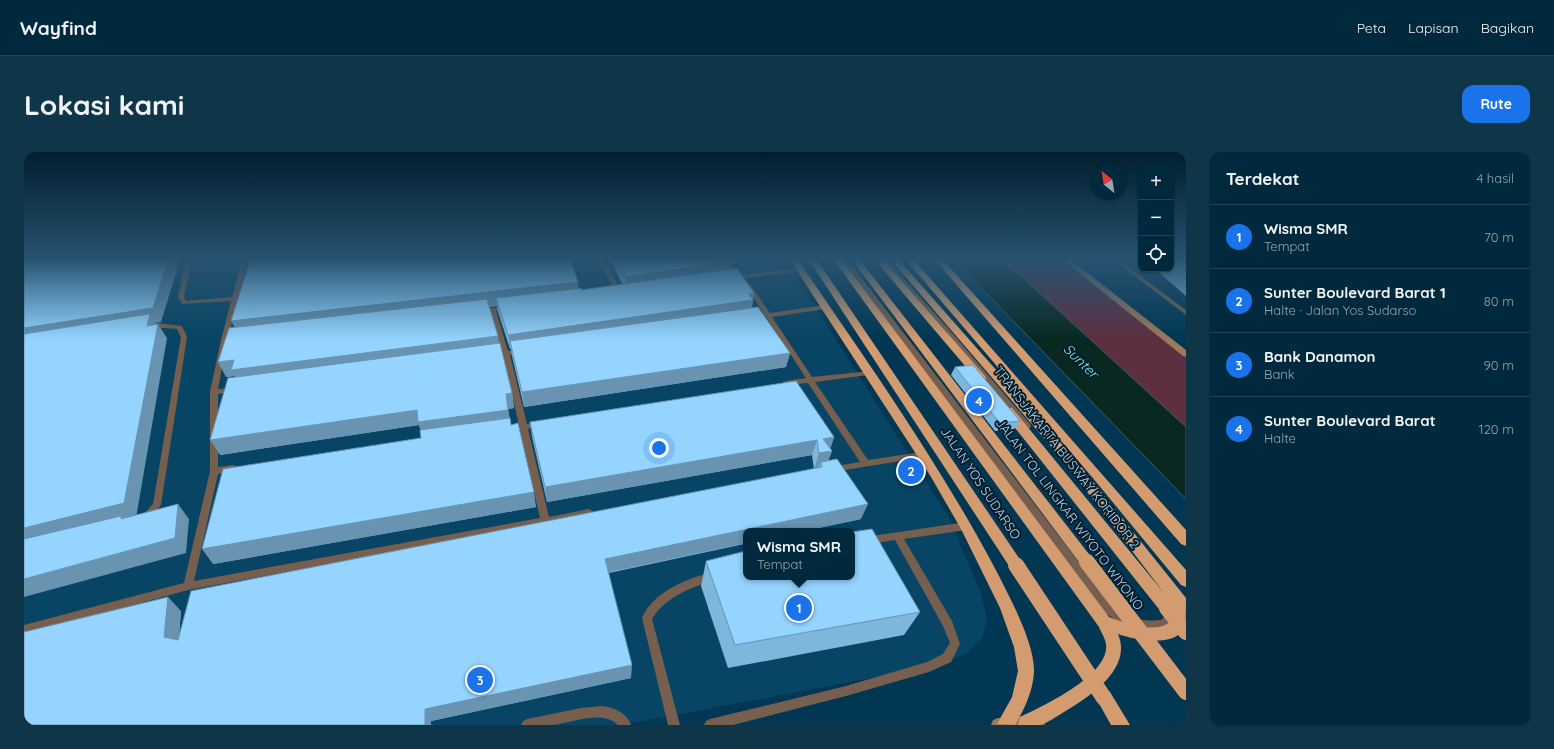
<!DOCTYPE html>
<html lang="id">
<head>
<meta charset="utf-8">
<style>
  :root { --surface:#01293e; --page:#0f3549; --text:#f1f3f6; --muted:#96a6b0; --line:#234558; --accent:#1a73e8 }
  body { margin:0; font-family:Quicksand,sans-serif; background:var(--page); color:var(--text) }
  .controls { position:absolute; right:12px; top:12px; display:grid; overflow:hidden; border-radius:8px; box-shadow:0 1px 3px #0004 }
  .controls button { width:36px; height:36px; display:grid; place-items:center; padding:0; border:0; border-bottom:1px solid var(--line); background:var(--surface); color:var(--text); font:20px sans-serif }
  .compass { position:absolute; left:1066px; top:12px; width:36px; height:36px; border-radius:50%; background:var(--surface); box-shadow:0 1px 3px #0004; rotate:330deg }
  .you { position:absolute; left:635px; top:296px; width:14px; height:14px; margin:-10px; border:3px solid #fff; border-radius:50%; background:#1a73e8; box-shadow:0 0 0 6px #1a73e833 }
  .badge { display:grid; place-items:center; width:26px; height:26px; border-radius:50%; background:var(--accent); color:#fff; font-size:13px; font-weight:700 }
  .pin { position:absolute; translate:-50% -50%; border:2px solid #fff; box-shadow:0 1px 4px #0006 }
  .popup { position:absolute; left:719px; top:376px; width:112px; height:52px; box-sizing:border-box; display:grid; place-content:center; border-radius:8px; background:var(--surface); filter:drop-shadow(0 1px 3px #0005); font-size:13px; white-space:nowrap; color:var(--muted) }
  .popup b { font-size:15px; color:var(--text) }
  .popup::after { content:''; position:absolute; left:50%; top:100%; margin-left:-8px; border:8px solid transparent; border-top-color:var(--surface) }
  .list { margin:0; padding:0; list-style:none }
  h2 { display:flex; justify-content:space-between; align-items:center; height:52px; margin:0; padding:0 16px; font-size:17px }
  h2 small { font-size:13px; font-weight:400; color:var(--muted) }
  .list li { display:grid; grid-template-columns:26px 1fr auto; gap:12px; align-items:center; box-sizing:border-box; height:64px; padding:0 16px; border-top:1px solid var(--line) }
  .list b { display:block; font-size:15px; white-space:nowrap }
  .list p { margin:0; font-size:13px; white-space:nowrap; color:var(--muted) }
  .list em { font-size:13px; font-style:normal; color:var(--muted) }
  .icon { flex:none; width:22px; height:22px; fill:none; stroke:currentColor; stroke-width:2; stroke-linecap:round; stroke-linejoin:round }
  .map { position:relative; flex:none; width:1162px; height:573px; overflow:hidden; border-radius:12px }
  header { display:flex; align-items:center; gap:24px; box-sizing:border-box; height:56px; padding:0 20px; background:var(--surface); border-bottom:1px solid var(--line) }
  header strong { font-size:19px }
  nav { display:flex; gap:22px; margin-inline-start:auto; font-size:14px }
  .intro { display:flex; align-items:center; justify-content:space-between; box-sizing:border-box; height:96px; padding:0 24px }
  h1 { margin:0; font-size:28px }
  .button { padding:10px 18px; border-radius:12px; background:var(--accent); color:#fff; font-size:14px; font-weight:700 }
  main { display:flex; gap:24px; padding:0 24px }
  aside { flex:1; background:var(--surface); border-radius:12px; box-shadow:0 1px 3px #0004 }
  .map>svg:first-child { display:block }
</style>
</head>
<body>
<header>
<strong>Wayfind</strong>
<nav><a>Peta</a><a>Lapisan</a><a>Bagikan</a></nav>
</header>
<div class="intro"><h1>Lokasi kami</h1><a class="button">Rute</a></div>
<main>
<div class="map">
<svg width="1162" height="573" viewBox="0 0 1162 573">
  <rect width="100%" height="100%" fill="#013752"/>
  <!-- built -->
  <path fill="#084463" fill-rule="evenodd" d="M 0,108 L 759,108 L 771,123 L 925,366 L 957,442 L 963,467 L 958,487 L 943,501 L 917,513 L 598,573 L 0,573 ZM 722,379 L 828,379 L 828,425 L 722,425 Z"/>
  <!-- green -->
  <path fill="#5d2f3f" d="M 976,108 L 1042,108 L 1162,203 L 1162,275 L 998,125 Z"/>
  <!-- water -->
  <path fill="#092822" stroke="#3f5e60" d="M 930,108 L 976,108 L 998,125 L 1162,275 L 1162,347 Z"/>
  <g fill="none" stroke-linecap="round" stroke-linejoin="round">
    <!-- lane -->
    <g fill="#765f4e" fill-rule="evenodd">
      <path d="M 162,108 L 168,108 L 160,145 L 162,149 L 208,145 L 218,108 L 224,108 L 204,186 L 211,185 L 214,187 L 211,189 L 203,190 L 194,237 L 211,236 L 215,238 L 211,240 L 194,242 L 194,315 L 209,313 L 212,314 L 213,316 L 212,318 L 194,322 L 170,429 L 516,366 L 496,278 L 486,280 L 482,277 L 483,275 L 495,273 L 481,212 L 479,204 L 468,205 L 465,203 L 466,201 L 478,200 L 466,160 L 453,160 L 452,159 L 455,157 L 485,155 L 485,157 L 472,159 L 484,199 L 498,197 L 501,199 L 498,201 L 486,203 L 503,272 L 516,269 L 520,272 L 519,274 L 504,277 L 525,365 L 565,357 L 568,359 L 569,361 L 568,363 L 164,438 L 0,483 L 0,473 L 160,431 L 186,319 L 186,240 L 197,188 L 207,149 L 158,152 L 154,145 Z"/>
      <path d="M 574,108 L 580,108 L 599,142 L 598,143 L 594,143 L 593,142 Z"/>
      <path d="M 818,108 L 824,108 L 1089,455 C 1106,466 1117,470 1137,468 L 1142,463 L 1141,461 L 1142,458 L 1146,456 L 1150,458 L 1153,464 L 1144,476 C 1122,484 1099,473 1081,461 Z"/>
      <path d="M 857,108 L 863,108 L 924,176 L 1006,272 L 1007,274 L 1006,276 L 1000,276 L 920,178 Z"/>
      <path d="M 1089,108 L 1095,108 L 1162,158 L 1162,163 Z"/>
      <path d="M 777,116 L 780,118 L 779,119 L 709,128 L 706,126 L 709,124 Z"/>
      <path d="M 724,131 L 726,132 L 746,161 L 801,153 L 804,155 L 801,157 L 748,165 L 788,225 L 847,219 L 848,221 L 844,223 L 791,230 L 844,308 L 898,300 L 901,301 L 902,303 L 901,305 L 809,320 L 806,319 L 805,317 L 806,315 L 836,310 L 784,231 L 762,233 L 758,231 L 762,229 L 782,226 L 742,165 L 731,167 L 728,165 L 729,164 L 740,162 L 721,133 Z"/>
      <path d="M 133,171 L 158,174 L 163,185 L 137,353 L 123,369 L 120,370 L 117,369 L 116,366 L 129,352 L 157,185 L 153,177 C 147,176 125,176 122,174 L 123,173 Z"/>
      <path d="M 942,370 L 945,371 L 947,374 L 945,377 L 942,378 L 880,387 L 928,469 L 936,492 L 927,510 L 905,520 L 822,544 L 709,573 L 680,573 L 682,569 L 686,567 L 822,534 L 903,510 L 919,502 L 926,491 L 919,474 L 871,388 L 828,395 L 828,387 Z"/>
      <path d="M 689,420 L 692,421 L 694,424 L 692,427 C 668,436 643,443 628,467 L 656,573 L 644,573 L 618,466 C 630,439 662,427 689,420 Z"/>
      <path d="M 578,554 C 591,556 602,560 607,573 L 594,573 C 579,557 548,571 528,573 C 518,573 507,573 497,573 L 499,569 L 503,567 L 557,556 Z"/>
    </g>
    <!-- secondary -->
    <g fill="#9c785c" fill-rule="evenodd">
      <path d="M 1039,108 L 1047,108 L 1162,198 L 1162,205 L 1159,204 Z"/>
      <path d="M 1002,564 L 1019,568 L 1021,573 L 967,573 L 969,568 L 974,566 Z"/>
    </g>
    <!-- highway -->
    <g fill="#d29b70" fill-rule="evenodd">
      <path d="M 766,108 L 774,108 C 844,211 917,313 975,424 C 987,448 1011,492 1010,520 C 1009,539 1001,556 991,573 L 973,572 L 988,545 L 994,519 L 990,495 L 976,456 L 937,377 L 907,325 Z"/>
      <path d="M 785,108 L 793,108 L 997,409 L 999,413 L 997,417 L 992,419 L 987,417 Z"/>
      <path d="M 810,108 L 818,108 L 1085,465 C 1101,471 1125,480 1141,473 C 1148,470 1150,464 1153,459 L 1149,453 L 1151,456 L 1148,461 L 1143,463 L 1138,461 L 980,262 L 978,259 L 980,256 L 988,256 L 1140,441 L 1042,312 L 867,108 L 875,108 L 1050,306 L 1162,446 C 1162,455 1162,467 1161,475 C 1152,496 1111,488 1094,482 C 1109,517 1065,545 1040,560 C 1033,564 1024,571 1016,573 C 1009,573 1001,573 994,573 L 996,565 C 1019,554 1086,523 1082,492 C 1081,486 1077,480 1075,475 Z"/>
      <path d="M 828,108 L 836,108 L 1068,406 L 1070,410 L 1068,414 L 1063,416 L 1058,414 Z"/>
      <path d="M 851,108 L 859,108 L 961,224 L 962,226 L 961,228 L 953,228 Z"/>
      <path d="M 882,108 L 890,108 L 1162,418 L 1162,435 L 1157,433 L 1068,325 Z"/>
      <path d="M 911,108 L 919,108 L 1162,378 L 1162,394 L 1157,392 Z"/>
      <path d="M 1080,538 L 1086,540 L 1106,573 L 1087,573 L 1072,546 L 1074,540 Z"/>
    </g>
    <!-- highway-bridge -->
    <g stroke="#d29b70" stroke-width="16">
      <path d="M 1063,410 L 1162,540"/>
      <path d="M 992,413 L 1080,546"/>
      <path d="M 1143,456 L 1162,480"/>
    </g>
  </g>
  <!-- wall -->
  <g fill="#7fb6db">
    <path d="M 587,108 L 711,108 L 710,111 L 707,112 L 706,117 L 730,141 L 728,155 L 766,201 L 762,215 L 500,255 L 488,204 L 487,197 L 486,197 L 474,160 L 473,154 L 465,155 L 488,241 L 490,256 L 484,257 L 487,273 L 512,355 L 189,412 L 397,286 L 397,278 L 395,273 L 196,303 L 211,225 L 210,224 L 202,225 L 205,176 L 555,137 L 557,138 L 598,132 Z"/>
    <path d="M 1147,108 L 1162,108 L 1162,144 L 1131,117 L 1147,117 Z"/>
    <path d="M 931,215 L 996,269 L 990,277 L 971,279 L 927,223 Z"/>
    <path d="M 506,270 L 810,285 L 806,297 L 808,299 L 804,309 L 837,367 L 585,421 L 607,526 L 407,569 L 407,573 L 0,573 L 157,459 L 155,484 L 790,317 L 788,303 L 523,350 L 508,285 Z"/>
    <path d="M 682,409 L 896,460 L 880,483 L 704,516 L 677,434 Z"/>
  </g>
  <!-- shaded-wall -->
  <g fill="#6894b2">
    <path d="M 144,108 L 156,108 L 137,170 L 131,171 L 134,175 L 134,172 L 143,186 L 112,366 L 0,394 L 0,176 Z"/>
    <path d="M 699,108 L 711,108 L 710,111 L 707,112 L 705,124 L 602,139 L 602,125 Z"/>
    <path d="M 554,130 L 555,145 L 472,146 L 473,154 L 215,183 L 207,169 Z"/>
    <path d="M 730,141 L 727,162 L 486,189 L 487,197 L 486,197 L 484,183 Z"/>
    <path d="M 474,184 L 476,199 L 215,233 L 210,224 L 202,225 L 194,210 L 210,208 Z"/>
    <path d="M 766,201 L 762,215 L 500,255 L 498,240 Z"/>
    <path d="M 488,241 L 490,256 L 484,257 L 482,242 Z"/>
    <path d="M 393,258 L 484,258 L 487,273 L 399,285 L 395,273 L 196,303 L 186,288 Z"/>
    <path d="M 810,285 L 805,300 L 808,299 L 802,314 L 797,310 L 795,316 L 790,317 L 799,287 Z"/>
    <path d="M 793,288 L 788,303 L 523,350 L 521,335 Z"/>
    <path d="M 510,340 L 512,355 L 189,412 L 178,397 Z"/>
    <path d="M 154,352 L 165,367 L 162,401 L 0,445 L 0,427 Z"/>
    <path d="M 844,352 L 837,367 L 780,379 L 722,379 L 722,391 L 581,421 L 581,407 Z"/>
    <path d="M 144,445 L 157,459 L 154,499 L 140,485 Z"/>
    <path d="M 608,513 L 607,526 L 407,569 L 407,573 L 401,573 L 401,557 Z"/>
  </g>
  <!-- building -->
  <g fill="#94d4ff" stroke="#6894b2">
    <path d="M 0,108 L 144,108 L 129,156 L 0,176 Z"/>
    <path d="M 226,108 L 546,108 L 554,130 L 207,169 Z"/>
    <path d="M 594,108 L 706,108 L 708,109 L 602,125 Z"/>
    <path d="M 713,116 L 730,141 L 725,142 L 729,148 L 484,183 L 472,146 L 557,136 L 557,138 Z"/>
    <path d="M 463,147 L 474,184 L 207,218 L 210,208 L 194,210 L 205,176 Z"/>
    <path d="M 734,155 L 766,201 L 498,240 L 486,189 Z"/>
    <path d="M 124,162 L 126,162 L 123,174 L 134,172 L 100,351 L 0,376 L 0,182 Z"/>
    <path d="M 476,191 L 488,241 L 482,242 L 484,258 L 394,270 L 393,258 L 186,288 L 204,226 Z"/>
    <path d="M 949,213 L 996,269 L 976,271 L 931,215 Z"/>
    <path d="M 772,229 L 810,285 L 799,287 L 808,299 L 795,301 L 793,288 L 521,335 L 506,270 Z"/>
    <path d="M 486,266 L 487,273 L 494,271 L 510,340 L 178,397 L 199,317 L 397,286 L 396,278 Z"/>
    <path d="M 813,307 L 844,352 L 581,407 L 608,513 L 401,557 L 401,573 L 0,573 L 0,480 L 144,445 L 140,485 L 154,488 L 167,439 L 798,315 L 797,310 Z"/>
    <path d="M 154,352 L 151,386 L 0,427 L 0,387 L 97,364 L 97,367 Z"/>
    <path d="M 848,377 L 896,460 L 711,493 L 682,409 L 722,399 L 722,425 L 828,425 L 828,380 Z"/>
  </g>
  <!-- sky -->
  <linearGradient id="sky" x2="0" y2="1"><stop stop-color="#011e2d"/><stop offset="0.57" stop-color="#275371"/><stop offset="1" stop-color="#275371" stop-opacity="0"/></linearGradient>
  <rect width="1162" height="188" fill="url(#sky)"/>
  <g text-anchor="middle" stroke-width="4" stroke-linejoin="round" paint-order="stroke">
    <!-- street labels -->
    <g font-size="13" fill="#bcdbf1" stroke="#031d2c">
      <text transform="translate(1043 305) rotate(52)" y="5">TRANSJAKARTA BUSWAY KORIDOR 2</text>
      <text transform="translate(957 331) rotate(56)" y="5">JALAN YOS SUDARSO</text>
      <text transform="translate(1046 362) rotate(53)" y="5">JALAN TOL LINGKAR WIYOTO WIYONO</text>
    </g>
    <!-- water labels -->
    <g font-size="14" font-style="italic" fill="#6ff5db" stroke="#031d2c">
      <text transform="translate(1057 209) rotate(44)" y="5">Sunter</text>
    </g>
  </g>
</svg>
<div class="controls">
<button>+</button>
<button>−</button>
<button><svg class="icon" aria-label="locate" viewBox="0 0 24 24"><circle cx="12" cy="12" r="6"/><path d="M12 2v4M12 18v4M2 12h4M18 12h4"/></svg></button>
</div>
<svg class="compass" viewBox="-18 -18 36 36"><path d="M0-13l5 13h-10z" fill="#e53935"/><path d="M0 13l5-13h-10z" fill="#96a6b0"/></svg>
<div class="you"></div>
<div class="pin badge" style="left:775px;top:456px">1</div>
<div class="popup"><b>Wisma SMR</b>Tempat</div>
<div class="pin badge" style="left:887px;top:319px">2</div>
<div class="pin badge" style="left:456px;top:528px">3</div>
<div class="pin badge" style="left:955px;top:249px">4</div>
</div>
<aside>
<h2>Terdekat<small>4 hasil</small></h2>
<ul class="list">
<li><span class="badge">1</span><div><b>Wisma SMR</b><p>Tempat</p></div><em>70 m</em></li>
<li><span class="badge">2</span><div><b>Sunter Boulevard Barat 1</b><p>Halte · Jalan Yos Sudarso</p></div><em>80 m</em></li>
<li><span class="badge">3</span><div><b>Bank Danamon</b><p>Bank</p></div><em>90 m</em></li>
<li><span class="badge">4</span><div><b>Sunter Boulevard Barat</b><p>Halte</p></div><em>120 m</em></li>
</ul>
</aside>
</main>
</body>
</html>
